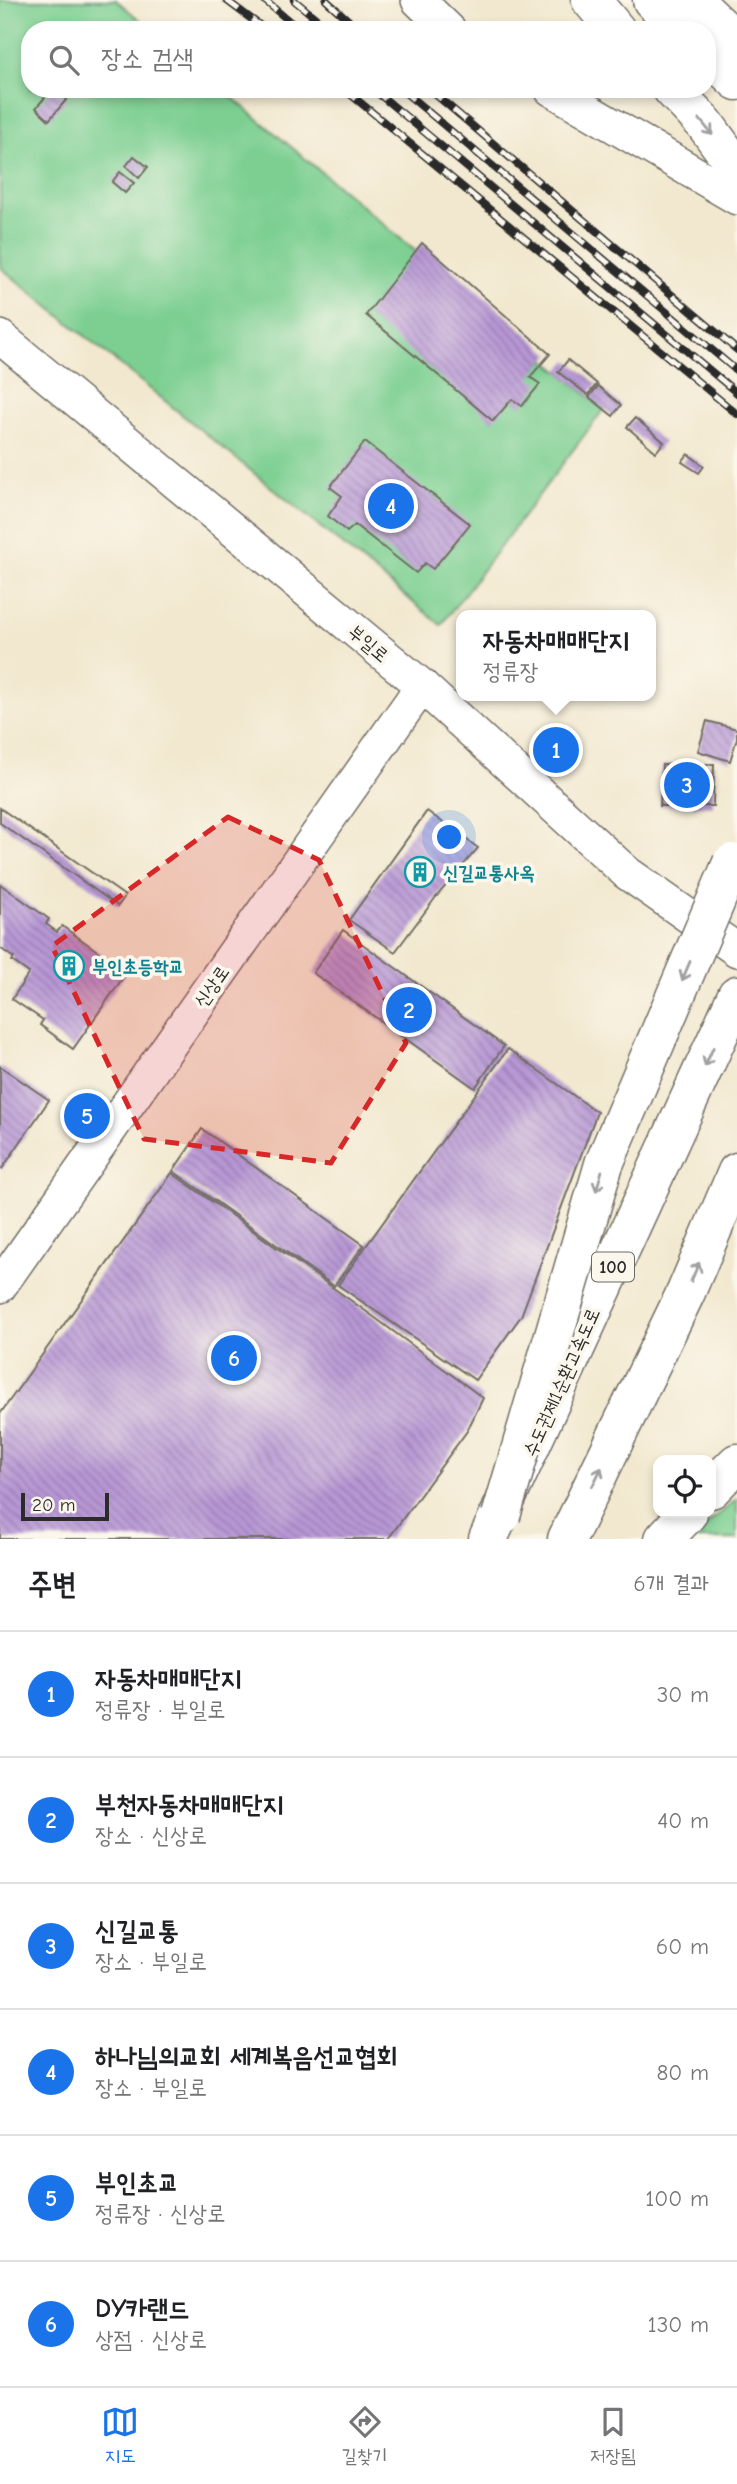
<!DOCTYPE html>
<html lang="ko">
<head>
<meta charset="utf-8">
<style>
  :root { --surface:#fff; --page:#f2f2f2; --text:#202124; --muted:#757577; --line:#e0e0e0; --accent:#1a73e8 }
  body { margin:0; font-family:"Comic Neue","Poor Story",sans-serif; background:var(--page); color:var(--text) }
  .controls { position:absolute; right:21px; bottom:21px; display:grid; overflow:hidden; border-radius:14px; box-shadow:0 4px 10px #0003 }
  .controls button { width:63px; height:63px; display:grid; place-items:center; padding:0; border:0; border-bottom:2px solid var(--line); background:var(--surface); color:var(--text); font:35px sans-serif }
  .scale { position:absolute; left:21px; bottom:18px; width:88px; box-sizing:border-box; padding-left:7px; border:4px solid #2b2b2b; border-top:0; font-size:19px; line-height:24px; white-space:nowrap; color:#2b2b2b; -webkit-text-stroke:5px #fbf7ec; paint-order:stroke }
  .you { position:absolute; left:450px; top:838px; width:24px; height:24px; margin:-18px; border:5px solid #fff; border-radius:50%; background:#1a73e8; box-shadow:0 0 0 10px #1a73e833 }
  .badge { display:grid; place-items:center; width:46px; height:46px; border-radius:50%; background:var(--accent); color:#fff; font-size:23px; font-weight:700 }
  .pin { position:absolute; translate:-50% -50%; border:4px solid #fff; box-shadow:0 2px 7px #0006 }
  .popup { position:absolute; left:456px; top:610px; width:200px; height:91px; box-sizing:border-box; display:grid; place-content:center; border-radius:14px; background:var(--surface); filter:drop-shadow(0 2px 5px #0005); font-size:23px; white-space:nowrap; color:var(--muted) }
  .popup b { font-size:26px; color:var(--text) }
  .popup::after { content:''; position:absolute; left:50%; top:100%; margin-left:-14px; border:14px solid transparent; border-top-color:var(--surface) }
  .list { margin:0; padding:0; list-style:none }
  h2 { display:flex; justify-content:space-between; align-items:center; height:91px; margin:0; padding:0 28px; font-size:30px }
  h2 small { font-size:23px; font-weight:400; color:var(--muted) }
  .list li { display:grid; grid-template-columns:46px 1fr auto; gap:21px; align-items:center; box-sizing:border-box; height:126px; padding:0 28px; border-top:2px solid var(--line) }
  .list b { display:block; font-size:26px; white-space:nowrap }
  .list p { margin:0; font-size:23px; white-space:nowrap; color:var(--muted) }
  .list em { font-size:23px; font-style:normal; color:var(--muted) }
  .icon { flex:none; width:38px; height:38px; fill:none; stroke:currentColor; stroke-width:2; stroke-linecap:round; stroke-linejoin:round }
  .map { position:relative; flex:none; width:737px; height:1539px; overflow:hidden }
  .search { position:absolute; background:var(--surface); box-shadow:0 4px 10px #0003; left:21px; right:21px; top:21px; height:77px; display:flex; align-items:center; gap:18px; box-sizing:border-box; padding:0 24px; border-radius:28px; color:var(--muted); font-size:26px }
  .sheet { height:847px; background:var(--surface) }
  nav { display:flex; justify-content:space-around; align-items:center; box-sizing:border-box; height:98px; border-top:2px solid var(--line); background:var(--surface); font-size:19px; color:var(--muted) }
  nav a { display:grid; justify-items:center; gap:4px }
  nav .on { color:var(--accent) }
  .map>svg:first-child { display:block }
</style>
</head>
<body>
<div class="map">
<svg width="737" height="1539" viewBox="0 0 737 1539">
  <defs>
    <pattern id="building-back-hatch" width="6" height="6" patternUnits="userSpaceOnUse" patternTransform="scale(1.75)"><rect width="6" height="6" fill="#b797d5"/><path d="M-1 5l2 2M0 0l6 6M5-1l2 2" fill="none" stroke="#957bad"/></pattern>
  </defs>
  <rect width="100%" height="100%" fill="#fbf7ec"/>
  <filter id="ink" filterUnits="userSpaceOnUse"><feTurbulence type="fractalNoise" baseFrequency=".0143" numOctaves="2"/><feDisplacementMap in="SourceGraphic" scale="14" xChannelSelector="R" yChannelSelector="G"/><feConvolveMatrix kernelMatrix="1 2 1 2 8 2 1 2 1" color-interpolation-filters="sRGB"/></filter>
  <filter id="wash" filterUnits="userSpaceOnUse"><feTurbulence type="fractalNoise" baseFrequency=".00686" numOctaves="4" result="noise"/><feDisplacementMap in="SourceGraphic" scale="28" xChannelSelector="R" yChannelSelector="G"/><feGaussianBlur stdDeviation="1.57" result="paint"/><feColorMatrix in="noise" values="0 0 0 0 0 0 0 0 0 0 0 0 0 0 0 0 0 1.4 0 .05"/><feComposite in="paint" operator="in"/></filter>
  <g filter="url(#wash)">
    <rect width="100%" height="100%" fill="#f2e8cf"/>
    <!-- green -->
    <g fill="#7bcf91" stroke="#537d5e" stroke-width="2">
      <path d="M 0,0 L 116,0 L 152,30 L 30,30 L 30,89 L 222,89 L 604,409 L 441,625 L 0,267 Z"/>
      <path d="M 737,1499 L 737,1539 L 695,1539 L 709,1523 Z"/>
    </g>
    <g id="blocks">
      <!-- building -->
      <g fill="url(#building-back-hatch)">
        <path d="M 52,89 L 55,89 L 67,99 L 49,120 L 36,108 Z"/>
        <path d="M 134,156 L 148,167 L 139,178 L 126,166 Z"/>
        <path d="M 120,172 L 134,183 L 125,193 L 112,182 Z"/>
        <path d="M 422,243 L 550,354 L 530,377 L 540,384 L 522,406 L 512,399 L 493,421 L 366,315 Z"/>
        <path d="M 568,360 L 597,384 L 588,395 L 558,372 Z"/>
        <path d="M 598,386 L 621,405 L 613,416 L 589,397 Z"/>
        <path d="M 635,418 L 664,442 L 656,452 L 627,427 Z"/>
        <path d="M 365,442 L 470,524 L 433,569 L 425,563 L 416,573 L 355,525 L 347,532 L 328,516 L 342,496 L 330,487 Z"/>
        <path d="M 688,454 L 704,466 L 699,473 L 682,462 Z"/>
        <path d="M 707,721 L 737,729 L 737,738 L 730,761 L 698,751 Z"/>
        <path d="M 714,764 L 713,806 L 660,806 L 662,765 Z"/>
        <path d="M 0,808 L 125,896 L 118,906 L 0,823 Z"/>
        <path d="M 427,811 L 478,848 L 436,897 L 395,952 L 349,920 Z"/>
        <path d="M 0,884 L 49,919 L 46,924 L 57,932 L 62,926 L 127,972 L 73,1049 L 40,1025 L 43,1020 L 12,999 L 29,973 L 12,961 L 14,958 L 0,948 Z"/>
        <path d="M 343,930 L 504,1046 L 475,1088 L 313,973 Z"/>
        <path d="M 508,1049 L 597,1112 L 521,1316 L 475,1380 L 338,1285 Z"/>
        <path d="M 0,1066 L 49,1100 L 2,1169 L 0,1168 Z"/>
        <path d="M 202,1129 L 364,1245 L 334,1286 L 173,1171 Z"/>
        <path d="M 172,1173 L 374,1317 L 483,1398 L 467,1431 L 388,1539 L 0,1539 L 0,1414 Z"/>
      </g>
    </g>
  </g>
  <g filter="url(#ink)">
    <use href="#blocks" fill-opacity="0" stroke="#716d64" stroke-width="2"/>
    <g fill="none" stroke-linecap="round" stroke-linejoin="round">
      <!-- minor casing -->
      <g stroke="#716d64" stroke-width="36">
        <g id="minor">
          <path d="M 418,0 L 449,30"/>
          <path d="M 551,89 L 737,198"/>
          <path d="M 0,337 L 422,686 L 627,873 L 737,950"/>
          <path d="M 0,1286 L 422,686"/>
        </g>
      </g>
      <!-- highway casing -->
      <g stroke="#716d64" stroke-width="41">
        <g id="highway">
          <path d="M 591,0 L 616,30"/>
          <path d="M 652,0 L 683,30"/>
          <path d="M 693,0 L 737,42"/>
          <path d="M 707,53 L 737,81"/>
          <path d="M 672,89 L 705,124 L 737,168"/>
          <path d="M 711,1489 L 737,1463"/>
          <path d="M 488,1539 L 737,995"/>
          <path d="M 567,1539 L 686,1292 L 737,1172"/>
          <path d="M 664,1539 L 688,1513"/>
        </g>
      </g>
      <!-- minor -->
      <use href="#minor" stroke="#fff" stroke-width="33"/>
      <!-- highway -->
      <use href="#highway" stroke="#fff" stroke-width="38"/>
      <!-- rail casing -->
      <g stroke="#2b2b2b" stroke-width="8">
        <g id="rail">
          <path d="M 226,0 L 266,30"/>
          <path d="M 264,0 L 300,30"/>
          <path d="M 294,0 L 330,30"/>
          <path d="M 326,0 L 359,30"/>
          <path d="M 344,89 L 737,414"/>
          <path d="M 373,89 L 737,393"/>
          <path d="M 401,89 L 737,371"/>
          <path d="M 429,89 L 737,350"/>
        </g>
      </g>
      <!-- rail -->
      <use href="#rail" stroke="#fbf7ec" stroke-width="5" stroke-dasharray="16" stroke-linecap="butt"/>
      <!-- highway-bridge casing -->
      <g stroke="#716d64" stroke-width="41" stroke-linecap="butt">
        <path id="highway-bridge" d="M 501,1516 L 604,1164 L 732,863"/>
      </g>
      <!-- highway-bridge -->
      <use href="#highway-bridge" stroke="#fff" stroke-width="38"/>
    </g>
    <!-- one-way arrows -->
    <defs><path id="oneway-shaft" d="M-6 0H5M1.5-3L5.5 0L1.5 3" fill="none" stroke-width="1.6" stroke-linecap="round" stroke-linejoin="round" transform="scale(1.75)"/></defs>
    <g stroke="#a0a0a0">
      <use href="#oneway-shaft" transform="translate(706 127) rotate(51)"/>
      <use href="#oneway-shaft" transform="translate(686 971) rotate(113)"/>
      <use href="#oneway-shaft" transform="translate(709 1057) rotate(114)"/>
      <use href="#oneway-shaft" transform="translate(599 1181) rotate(106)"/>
      <use href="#oneway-shaft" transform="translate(695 1272) rotate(-67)"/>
      <use href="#oneway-shaft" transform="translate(597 1477) rotate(-64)"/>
    </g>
  </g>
  <!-- marked area -->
  <path fill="#d62828" fill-opacity="0.2" stroke="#d62828" stroke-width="5" stroke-dasharray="14 9" stroke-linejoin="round" d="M 228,817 L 319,860 L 406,1043 L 331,1163 L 144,1139 L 52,946 Z"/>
  <!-- icons -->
  <defs>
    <g id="building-ring" transform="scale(1.575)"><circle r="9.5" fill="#fbf7ec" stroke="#0f9aa8" stroke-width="1.5"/><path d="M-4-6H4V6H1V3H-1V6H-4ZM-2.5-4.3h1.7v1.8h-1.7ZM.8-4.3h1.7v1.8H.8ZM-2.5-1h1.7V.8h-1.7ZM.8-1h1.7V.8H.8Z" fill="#0f9aa8"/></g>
  </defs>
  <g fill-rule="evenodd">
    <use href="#building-ring" x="420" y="872"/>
    <use href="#building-ring" x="69" y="966"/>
  </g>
  <g text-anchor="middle" stroke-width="7" stroke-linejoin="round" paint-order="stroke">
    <!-- shield labels -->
    <rect fill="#fbf7ec" stroke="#696865" stroke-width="2" x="592" y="1252.5" width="42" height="29" rx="5"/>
    <g font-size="18" font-weight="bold" fill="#2b2b2b">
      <text x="613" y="1273">100</text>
    </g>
    <!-- street labels -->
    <g font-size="19" fill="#2b2b2b" stroke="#fbf7ec">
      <text transform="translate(369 643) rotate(40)" y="7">부일로</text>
      <text transform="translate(211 986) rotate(-55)" y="7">신상로</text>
      <text transform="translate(561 1382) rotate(-66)" y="7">수도권제1순환고속도로</text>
    </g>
    <!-- culture labels -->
    <g font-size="19" font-weight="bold" fill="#0d838f" stroke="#fbf7ec" text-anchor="start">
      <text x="443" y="879">신길교통사옥</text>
      <text x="92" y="973">부인초등학교</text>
    </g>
  </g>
</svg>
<div class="controls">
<button><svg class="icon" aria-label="locate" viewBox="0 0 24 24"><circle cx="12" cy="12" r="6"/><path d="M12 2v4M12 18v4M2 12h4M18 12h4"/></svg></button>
</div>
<div class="scale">20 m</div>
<div class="you"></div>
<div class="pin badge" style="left:556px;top:750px">1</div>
<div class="popup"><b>자동차매매단지</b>정류장</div>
<div class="pin badge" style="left:409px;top:1010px">2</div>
<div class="pin badge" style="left:687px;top:785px">3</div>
<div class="pin badge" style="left:391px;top:506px">4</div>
<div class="pin badge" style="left:87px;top:1116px">5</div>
<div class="pin badge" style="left:234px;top:1358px">6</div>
<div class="search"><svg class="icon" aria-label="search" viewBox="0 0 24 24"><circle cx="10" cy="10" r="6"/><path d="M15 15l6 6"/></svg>장소 검색</div>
</div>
<section class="sheet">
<h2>주변<small>6개 결과</small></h2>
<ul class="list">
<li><span class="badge">1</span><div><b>자동차매매단지</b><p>정류장 · 부일로</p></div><em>30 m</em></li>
<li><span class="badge">2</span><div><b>부천자동차매매단지</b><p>장소 · 신상로</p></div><em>40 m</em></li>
<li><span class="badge">3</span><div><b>신길교통</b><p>장소 · 부일로</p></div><em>60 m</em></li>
<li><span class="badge">4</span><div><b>하나님의교회 세계복음선교협회</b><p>장소 · 부일로</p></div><em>80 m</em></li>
<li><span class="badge">5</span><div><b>부인초교</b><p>정류장 · 신상로</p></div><em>100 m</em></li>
<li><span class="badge">6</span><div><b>DY카랜드</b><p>상점 · 신상로</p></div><em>130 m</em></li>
</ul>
</section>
<nav>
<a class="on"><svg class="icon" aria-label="map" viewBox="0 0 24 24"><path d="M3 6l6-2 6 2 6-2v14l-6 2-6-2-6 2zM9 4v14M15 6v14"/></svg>지도</a>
<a><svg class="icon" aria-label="directions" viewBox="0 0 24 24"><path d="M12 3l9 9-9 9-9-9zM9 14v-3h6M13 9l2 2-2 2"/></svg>길찾기</a>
<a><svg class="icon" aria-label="saved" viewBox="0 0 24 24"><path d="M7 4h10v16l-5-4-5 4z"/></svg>저장됨</a>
</nav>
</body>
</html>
